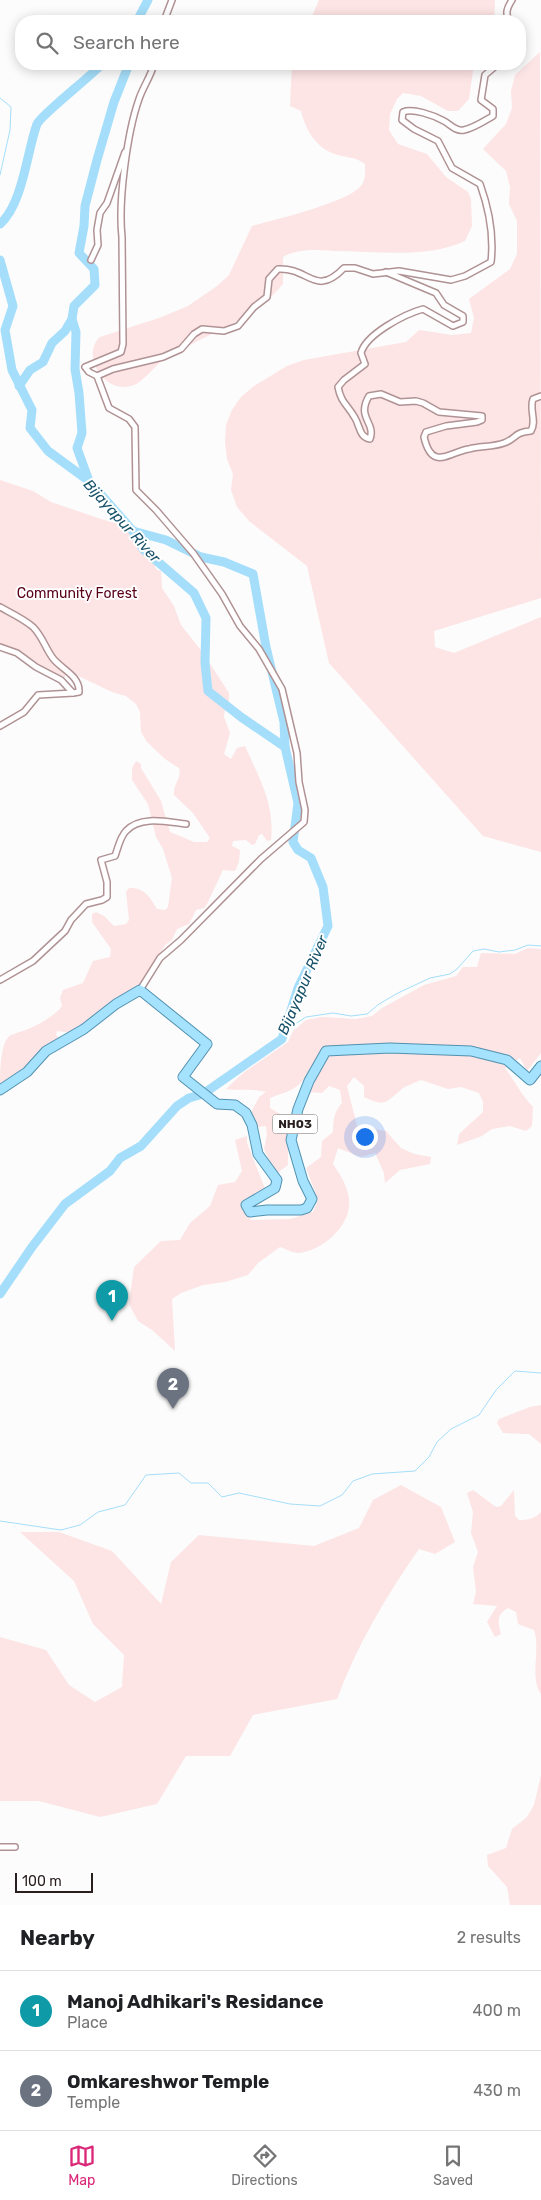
<!DOCTYPE html>
<html lang="en">
<head>
<meta charset="utf-8">
<style>
  :root { --surface:#fff; --page:#f6f6f6; --text:#202124; --muted:#757577; --line:#e0e0e0; --accent:#db2777 }
  body { margin:0; font-family:Rubik,sans-serif; background:var(--page); color:var(--text) }
  .scale { position:absolute; left:15px; bottom:12px; width:78px; box-sizing:border-box; padding-left:5px; border:2px solid #2a1f1f; border-top:0; font-size:14px; line-height:18px; white-space:nowrap; color:#2a1f1f; -webkit-text-stroke:4px #fff; paint-order:stroke }
  .you { position:absolute; left:364px; top:1136px; width:18px; height:18px; margin:-12px; border:4px solid #fff; border-radius:50%; background:#1a73e8; box-shadow:0 0 0 8px #1a73e833 }
  .badge { display:grid; place-items:center; width:32px; height:32px; border-radius:50%; background:var(--accent); color:#fff; font-size:16px; font-weight:700 }
  .pin { position:absolute; translate:-50% -41px; filter:drop-shadow(0 1px 2px #0008) }
  .pin::after { content:''; position:absolute; top:26px; width:18px; height:15px; background:inherit; clip-path:polygon(0 0,100% 0,50% 100%) }
  .list { margin:0; padding:0; list-style:none }
  h2 { display:flex; justify-content:space-between; align-items:center; height:65px; margin:0; padding:0 20px; font-size:21px }
  h2 small { font-size:16px; font-weight:400; color:var(--muted) }
  .list li { display:grid; grid-template-columns:32px 1fr auto; gap:15px; align-items:center; box-sizing:border-box; height:80px; padding:0 20px; border-top:1px solid var(--line) }
  .list b { display:block; font-size:19px; white-space:nowrap }
  .list p { margin:0; font-size:16px; white-space:nowrap; color:var(--muted) }
  .list em { font-size:16px; font-style:normal; color:var(--muted) }
  .icon { flex:none; width:28px; height:28px; fill:none; stroke:currentColor; stroke-width:2; stroke-linecap:round; stroke-linejoin:round }
  .map { position:relative; flex:none; width:541px; height:1905px; overflow:hidden }
  .search { position:absolute; background:var(--surface); box-shadow:0 2px 12px #0003; left:15px; right:15px; top:15px; height:55px; display:flex; align-items:center; gap:12px; box-sizing:border-box; padding:0 18px; border-radius:20px; color:var(--muted); font-size:19px }
  .sheet { height:225px; background:var(--surface) }
  nav { display:flex; justify-content:space-around; align-items:center; box-sizing:border-box; height:70px; border-top:1px solid var(--line); background:var(--surface); font-size:14px; color:var(--muted) }
  nav a { display:grid; justify-items:center; gap:2px }
  nav .on { color:var(--accent) }
  .map>svg:first-child { display:block }
</style>
</head>
<body>
<div class="map">
<svg width="541" height="1905" viewBox="0 0 541 1905">
  <rect width="100%" height="100%" fill="#fcfcfc"/>
  <!-- green -->
  <g fill="#fde4e5">
    <path d="M 319,0 L 495,0 L 494,21 L 310,21 Z"/>
    <path d="M 540,52 L 541,598 L 434,631 L 435,647 L 454,653 L 541,617 L 541,852 L 483,836 L 329,663 L 307,566 L 249,521 L 237,507 L 231,490 L 233,474 L 227,459 L 225,442 L 226,425 L 232,410 L 241,397 L 254,386 L 287,366 L 304,360 L 406,342 L 419,330 L 452,335 L 471,333 L 474,318 L 469,299 L 510,269 L 517,254 L 517,221 L 509,204 L 510,187 L 506,171 L 483,149 L 506,124 L 512,108 L 511,91 L 515,75 Z"/>
    <path d="M 292,64 L 474,64 L 469,99 L 458,111 L 448,111 L 421,96 L 403,93 L 397,99 L 390,114 L 389,130 L 398,144 L 427,154 L 446,177 L 468,192 L 471,199 L 472,226 L 465,241 C 426,259 378,251 335,251 C 317,250 299,248 283,257 L 283,284 C 253,321 205,334 166,358 C 156,364 143,382 134,385 C 105,396 80,356 100,337 L 159,318 L 188,306 L 217,286 L 229,275 L 252,226 C 277,219 346,203 361,186 C 366,180 365,171 365,164 C 355,156 344,158 332,153 C 315,146 305,128 301,111 L 290,106 Z"/>
    <path d="M 0,480 L 33,491 L 51,502 L 101,519 L 133,528 L 142,535 L 149,549 L 159,559 L 155,567 L 157,570 L 161,571 L 162,588 L 174,606 L 181,625 L 203,653 L 229,693 L 229,701 L 225,708 L 224,717 L 230,733 L 224,754 L 231,759 L 237,748 L 245,746 C 259,778 275,804 271,840 L 267,841 L 262,834 L 259,835 L 255,844 L 252,845 L 246,840 L 233,841 L 232,846 L 240,850 L 239,862 L 235,871 L 223,870 L 207,904 L 204,908 L 196,910 L 189,924 L 177,929 L 172,940 L 165,945 L 140,986 L 73,1033 L 57,1031 L 56,1035 L 59,1038 L 0,1087 C 0,1075 0,1040 11,1035 C 22,1031 33,1028 44,1021 C 50,1017 57,1013 62,1006 L 60,998 L 63,990 L 83,983 L 93,961 L 110,957 L 111,949 L 92,922 L 92,914 L 96,912 L 104,916 L 114,926 L 126,924 L 129,920 L 126,892 L 129,888 C 144,887 150,897 157,909 L 165,910 L 168,907 L 172,878 L 163,849 L 156,837 L 148,804 L 132,780 L 132,768 L 136,761 L 141,764 L 141,768 L 161,801 L 170,832 L 194,842 L 207,842 L 210,838 L 193,813 L 174,795 C 173,784 182,778 179,768 L 165,759 L 147,742 L 141,732 L 140,712 L 136,704 L 126,696 L 112,692 L 66,670 L 65,677 C 49,673 37,662 23,653 C 16,649 7,647 0,644 Z"/>
    <path d="M 528,948 L 541,949 L 541,1053 L 527,1071 L 520,1058 L 505,1068 C 515,1081 521,1095 533,1107 L 532,1126 L 526,1131 L 510,1126 L 492,1129 L 482,1136 L 457,1145 L 459,1134 L 483,1112 L 483,1102 L 479,1093 L 461,1087 L 448,1089 L 421,1080 C 415,1083 407,1085 402,1089 C 385,1103 386,1107 364,1097 L 364,1086 L 354,1077 L 347,1086 L 357,1126 L 386,1131 L 401,1148 L 414,1154 L 431,1157 L 430,1164 L 400,1170 L 385,1183 L 384,1173 L 375,1153 L 361,1157 L 338,1148 L 333,1164 C 341,1176 347,1185 349,1199 C 352,1225 323,1251 298,1253 C 293,1253 286,1249 280,1247 L 258,1263 L 248,1275 L 225,1282 L 203,1285 L 181,1293 L 172,1299 L 175,1351 L 152,1330 L 138,1321 L 129,1304 L 134,1267 L 161,1241 L 180,1240 L 190,1223 L 210,1206 L 218,1185 L 235,1182 L 242,1171 L 235,1140 L 247,1136 L 247,1143 L 266,1191 L 246,1199 L 241,1207 L 251,1220 L 290,1219 L 313,1212 L 318,1200 L 306,1168 L 321,1157 L 322,1141 L 333,1132 C 333,1120 334,1112 342,1103 L 340,1090 L 329,1086 L 322,1093 L 309,1092 L 315,1081 L 308,1072 C 299,1090 288,1091 270,1098 L 270,1108 L 289,1119 C 292,1133 287,1150 288,1165 L 276,1174 L 264,1149 L 267,1134 L 266,1126 L 258,1127 L 250,1114 L 259,1097 L 266,1092 C 252,1088 240,1091 226,1089 L 243,1073 L 288,1042 L 293,1031 L 306,1020 L 322,1017 L 356,1019 L 372,1016 L 382,1008 L 424,985 L 456,976 L 463,967 L 477,967 L 481,953 L 515,954 Z"/>
    <path d="M 541,1405 L 541,1444 L 529,1434 L 503,1433 L 497,1423 L 499,1419 L 530,1407 Z"/>
    <path d="M 401,1485 L 441,1507 L 455,1542 L 435,1554 L 419,1549 C 386,1596 357,1645 337,1699 L 253,1715 L 230,1756 L 186,1756 L 157,1804 L 100,1817 L 39,1801 L 0,1801 L 0,1637 L 46,1650 L 69,1685 L 95,1702 L 122,1687 L 124,1655 L 93,1624 L 74,1581 L 20,1532 L 59,1532 L 112,1551 L 161,1604 L 171,1562 L 199,1535 L 314,1546 L 359,1528 L 373,1500 Z"/>
    <path d="M 473,1490 L 496,1507 L 501,1506 L 514,1490 L 515,1516 L 519,1520 C 527,1520 535,1519 541,1512 L 541,1694 C 529,1676 541,1650 534,1630 L 518,1624 L 516,1612 L 508,1608 C 496,1615 498,1622 501,1634 L 495,1637 L 487,1622 L 497,1606 L 473,1604 L 476,1592 L 473,1567 L 478,1552 L 471,1533 L 473,1512 L 467,1493 Z"/>
    <path d="M 541,1775 L 541,1905 L 510,1905 L 507,1887 L 488,1866 L 487,1855 L 506,1848 L 512,1829 L 527,1817 L 534,1805 Z"/>
  </g>
  <g fill="none" stroke-linecap="round" stroke-linejoin="round">
    <!-- stream -->
    <g stroke="#a5defa" stroke-width="1">
      <path d="M 0,98 L 11,107 L 10,130 L 0,175"/>
      <path d="M 282,1039 L 289,1028 L 306,1017 L 333,1013 L 351,1016 L 367,1014 L 379,1004 L 398,993 L 430,978 L 450,974 L 457,969 L 473,951 L 484,949 L 499,952 L 515,950 L 528,945 L 541,946"/>
      <path d="M 0,1521 L 61,1530 L 80,1525 L 98,1512 L 125,1505 L 146,1475 L 179,1473 L 191,1483 L 208,1483 L 222,1497 L 239,1493 L 290,1504 L 320,1506 L 342,1495 L 353,1481 L 372,1474 L 415,1471 L 429,1457 L 437,1442 L 451,1429 L 479,1415 L 496,1390 L 515,1371 L 541,1373"/>
    </g>
    <!-- river -->
    <g stroke="#a5defa" stroke-width="9">
      <path d="M 137,21 L 148,0"/>
      <path d="M 0,224 C 23,204 27,151 37,124 C 41,115 90,77 102,64"/>
      <path d="M 0,260 L 13,306 L 5,330 L 12,370 L 32,410 L 30,428 L 48,451 L 89,481 L 133,531 L 143,549 L 194,593 L 206,618 L 205,663 L 208,691 L 241,717 L 285,747 L 298,803 L 293,842 L 298,850 L 311,858 L 323,887 L 328,926 L 298,988 L 282,1039 L 203,1094 L 189,1098 L 177,1106 L 141,1146 L 120,1158 L 110,1171 L 65,1204 L 32,1247 L 0,1294"/>
      <path d="M 72,319 L 76,332 L 75,369 L 79,393 L 82,433 L 77,448 L 89,481"/>
      <path d="M 19,386 L 30,370 L 43,362 L 52,343 L 65,331 L 72,319 L 74,306 L 95,285 L 94,269 L 79,253 L 84,226 L 85,206 L 97,160 L 114,102 L 129,64"/>
      <path d="M 133,531 L 166,540 L 201,557 L 224,562 L 253,574 L 266,647 L 284,722 L 285,747"/>
    </g>
    <!-- minor casing -->
    <g stroke="#b09294" stroke-width="8">
      <g id="minor">
        <path d="M 164,21 L 172,0"/>
        <path d="M 509,21 C 505,13 507,8 512,0"/>
        <path d="M 91,260 L 98,245 L 97,230 L 100,213 L 107,203 L 125,152"/>
        <path d="M 386,272 L 436,293 L 444,305 L 463,316 L 463,322 L 453,326 L 423,309 C 405,314 366,334 361,353 L 365,364 L 344,380 L 338,387 C 341,403 348,405 355,418 C 360,426 359,437 370,439 C 376,422 356,418 369,396 L 381,394 L 400,402 L 416,401 L 423,403 L 439,412 L 482,416 L 482,420 L 477,422 L 446,426 L 426,432 L 424,437 C 432,472 449,452 469,449 C 480,446 493,447 504,443 C 516,439 514,432 531,431 C 537,421 529,410 533,399 L 541,396"/>
        <path d="M 97,376 L 113,369 L 163,357 L 181,349 L 194,334 L 202,329 L 224,331 L 238,326 L 254,307 L 267,297 L 269,279 L 278,269 C 309,267 315,298 344,268 L 355,268 L 373,274 L 399,271 L 451,280 L 465,276 L 491,262 C 494,236 489,209 480,184 L 452,168 L 438,141 L 414,129 L 402,120 L 403,112 C 413,108 433,115 444,121 C 450,124 456,132 464,130 C 474,128 484,121 493,116 L 493,109 L 481,100 L 485,75 L 498,64"/>
        <path d="M 0,607 C 11,613 24,619 33,627 C 42,636 45,647 52,657 C 60,669 80,675 79,692 L 73,693 L 61,680 L 36,667 L 17,653 L 0,647"/>
        <path d="M 0,726 L 24,712 L 38,695 L 73,693"/>
        <path d="M 0,980 L 33,961 L 65,931 L 71,920 L 86,904 L 102,900 L 107,897 L 107,882 L 101,860 L 115,856 C 118,848 120,837 126,831 C 140,815 168,822 186,824"/>
        <path d="M 140,990 L 160,958 L 181,940 L 261,859 L 304,822 L 305,810 L 299,782 L 297,753 L 282,689 L 259,649 L 240,626 L 222,594 L 193,553 L 156,510 L 136,490 L 135,427 L 129,419 L 109,408 L 97,376 L 89,372 L 85,367 L 121,352 L 123,344 L 122,237 C 118,202 127,133 139,99 C 143,87 151,76 154,64"/>
        <path d="M 0,1847 L 15,1847"/>
      </g>
    </g>
    <!-- primary casing -->
    <g stroke="#5291af" stroke-width="11">
      <path id="primary" d="M 0,1090 L 27,1072 L 46,1051 L 84,1029 L 116,1004 L 140,990 L 207,1044 L 183,1077 L 217,1104 L 235,1105 L 246,1113 L 252,1125 L 258,1154 L 277,1180 L 275,1188 L 246,1205 L 250,1212 L 267,1210 L 301,1210 L 307,1208 L 312,1199 L 303,1181 L 291,1140 L 298,1109 L 309,1081 L 326,1051 L 390,1048 L 471,1051 L 507,1060 L 530,1080 L 541,1066"/>
    </g>
    <!-- minor -->
    <use href="#minor" stroke="#fff" stroke-width="5"/>
    <!-- primary -->
    <use href="#primary" stroke="#a4e2fd" stroke-width="9"/>
  </g>
  <g text-anchor="middle" stroke-width="4" stroke-linejoin="round" paint-order="stroke">
    <!-- shield labels -->
    <rect fill="#fff" stroke="#6a6262" stroke-width="1" x="272.5" y="1114.5" width="45" height="19" rx="4"/>
    <g font-size="12" font-weight="bold" fill="#2a1f1f">
      <text x="295" y="1128">NH03</text>
    </g>
    <!-- park labels -->
    <g font-size="14" fill="#590019" stroke="#fff">
      <text x="77" y="598">Community Forest</text>
    </g>
    <!-- water labels -->
    <g font-size="15" font-style="italic" fill="#17526a" stroke="#fff">
      <text transform="translate(122 521) rotate(48)" y="5">Bijayapur River</text>
      <text transform="translate(303 985) rotate(-67)" y="5">Bijayapur River</text>
    </g>
  </g>
</svg>
<div class="scale">100 m</div>
<div class="you"></div>
<div class="pin badge" style="left:112px;top:1321px;background:#0f9aa8">1</div>
<div class="pin badge" style="left:173px;top:1409px;background:#6b7280">2</div>
<div class="search"><svg class="icon" aria-label="search" viewBox="0 0 24 24"><circle cx="10" cy="10" r="6"/><path d="M15 15l6 6"/></svg>Search here</div>
</div>
<section class="sheet">
<h2>Nearby<small>2 results</small></h2>
<ul class="list">
<li><span class="badge" style="background:#0f9aa8">1</span><div><b>Manoj Adhikari's Residance</b><p>Place</p></div><em>400 m</em></li>
<li><span class="badge" style="background:#6b7280">2</span><div><b>Omkareshwor Temple</b><p>Temple</p></div><em>430 m</em></li>
</ul>
</section>
<nav>
<a class="on"><svg class="icon" aria-label="map" viewBox="0 0 24 24"><path d="M3 6l6-2 6 2 6-2v14l-6 2-6-2-6 2zM9 4v14M15 6v14"/></svg>Map</a>
<a><svg class="icon" aria-label="directions" viewBox="0 0 24 24"><path d="M12 3l9 9-9 9-9-9zM9 14v-3h6M13 9l2 2-2 2"/></svg>Directions</a>
<a><svg class="icon" aria-label="saved" viewBox="0 0 24 24"><path d="M7 4h10v16l-5-4-5 4z"/></svg>Saved</a>
</nav>
</body>
</html>
